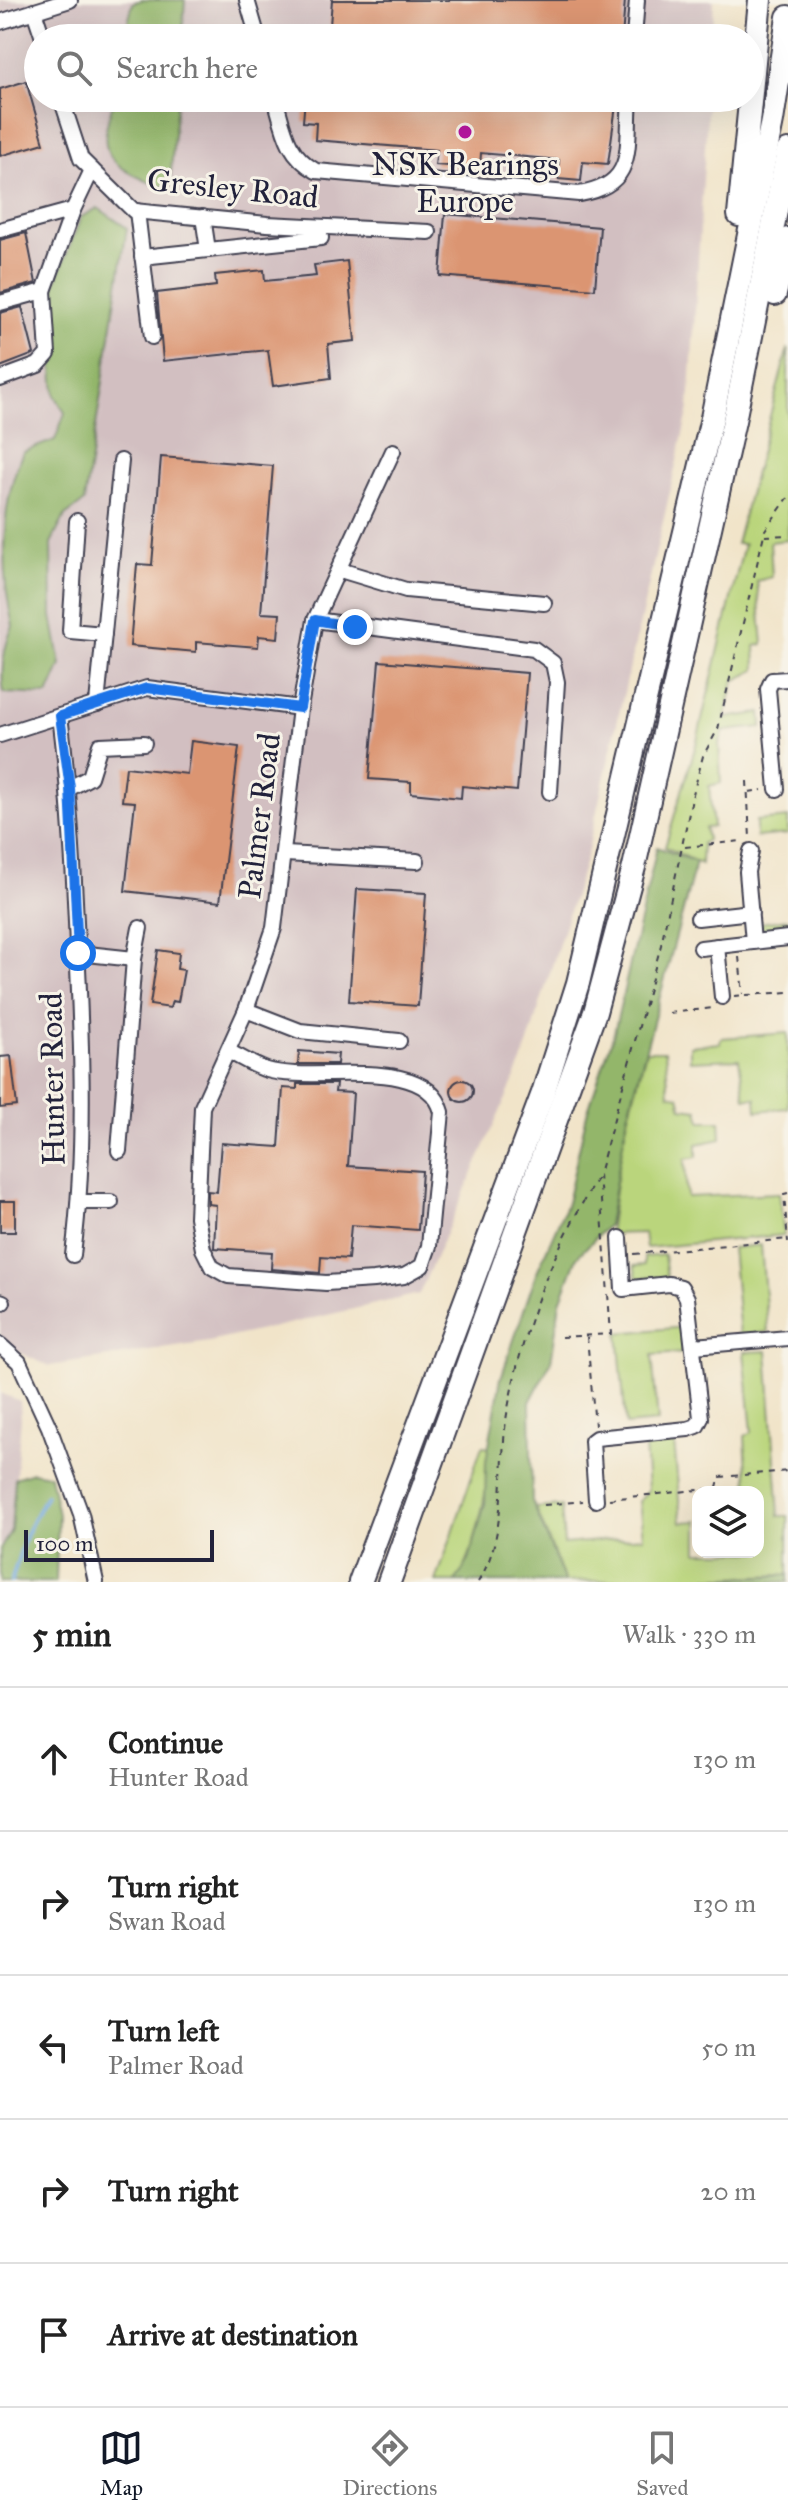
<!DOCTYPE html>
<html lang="en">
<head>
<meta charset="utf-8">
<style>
  :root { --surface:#fff; --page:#f6f6f6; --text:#222; --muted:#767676; --line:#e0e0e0; --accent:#111827 }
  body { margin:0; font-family:"IM FELL Great Primer",serif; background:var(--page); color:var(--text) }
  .controls { position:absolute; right:24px; bottom:24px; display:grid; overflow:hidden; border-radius:16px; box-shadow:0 8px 32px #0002 }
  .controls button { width:72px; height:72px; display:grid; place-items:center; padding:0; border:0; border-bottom:2px solid var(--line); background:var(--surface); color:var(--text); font:40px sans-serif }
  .scale { position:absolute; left:24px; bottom:20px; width:190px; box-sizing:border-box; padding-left:8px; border:4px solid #22223b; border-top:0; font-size:22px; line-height:28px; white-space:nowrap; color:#22223b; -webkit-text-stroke:6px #f7f3e8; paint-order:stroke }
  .stop { position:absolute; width:24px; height:24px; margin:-18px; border:6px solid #1a73e8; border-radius:50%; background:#fff }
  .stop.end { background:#1a73e8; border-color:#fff; box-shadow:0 2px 8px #0008 }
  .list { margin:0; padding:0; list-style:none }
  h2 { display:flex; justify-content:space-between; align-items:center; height:104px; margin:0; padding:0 32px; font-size:34px }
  h2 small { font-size:26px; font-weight:400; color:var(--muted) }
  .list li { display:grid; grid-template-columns:52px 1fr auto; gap:24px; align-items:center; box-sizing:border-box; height:144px; padding:0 32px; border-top:2px solid var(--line) }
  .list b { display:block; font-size:30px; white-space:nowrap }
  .list p { margin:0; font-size:26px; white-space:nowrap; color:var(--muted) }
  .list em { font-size:26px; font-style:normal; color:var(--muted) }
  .icon { flex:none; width:44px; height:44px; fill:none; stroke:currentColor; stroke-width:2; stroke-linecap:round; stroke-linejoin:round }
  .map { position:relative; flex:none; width:788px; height:1582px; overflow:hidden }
  .search { position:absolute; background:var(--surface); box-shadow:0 8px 32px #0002; left:24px; right:24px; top:24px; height:88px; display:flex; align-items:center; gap:20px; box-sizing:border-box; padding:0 28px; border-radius:44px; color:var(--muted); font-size:30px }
  .sheet { height:824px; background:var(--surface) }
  nav { display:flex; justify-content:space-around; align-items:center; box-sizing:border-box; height:112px; border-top:2px solid var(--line); background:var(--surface); font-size:22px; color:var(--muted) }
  nav a { display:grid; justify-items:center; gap:4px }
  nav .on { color:var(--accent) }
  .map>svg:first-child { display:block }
</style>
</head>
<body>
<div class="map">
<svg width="788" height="1582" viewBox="0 0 788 1582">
  <rect width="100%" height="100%" fill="#f7f3e8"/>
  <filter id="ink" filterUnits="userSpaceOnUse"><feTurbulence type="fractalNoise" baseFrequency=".0125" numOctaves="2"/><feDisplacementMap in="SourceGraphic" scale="16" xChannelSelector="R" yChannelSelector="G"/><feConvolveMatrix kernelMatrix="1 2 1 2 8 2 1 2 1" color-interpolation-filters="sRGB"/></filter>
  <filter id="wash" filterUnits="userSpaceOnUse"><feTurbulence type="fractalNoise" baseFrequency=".006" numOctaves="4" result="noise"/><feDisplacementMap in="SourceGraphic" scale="32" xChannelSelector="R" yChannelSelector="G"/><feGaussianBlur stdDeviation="1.8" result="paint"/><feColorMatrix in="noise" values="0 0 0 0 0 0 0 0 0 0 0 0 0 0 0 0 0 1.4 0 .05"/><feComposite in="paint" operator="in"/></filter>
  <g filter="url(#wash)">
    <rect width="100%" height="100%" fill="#f1e4c9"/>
    <!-- industrial -->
    <g fill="#d2bfc1">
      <path d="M 0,0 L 714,0 L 712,38 L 38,38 L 38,98 L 708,98 L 689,408 L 587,854 L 522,1062 L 419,1294 L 209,1342 L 49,1366 L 0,1344 Z"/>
      <path d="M 0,1393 L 20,1401 L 21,1419 L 11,1530 L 0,1550 Z"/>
    </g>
    <!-- green -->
    <g fill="#bad57b" stroke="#6e7c5b" stroke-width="2">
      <path d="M 788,348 L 788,540 L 770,542 L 772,577 L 757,581 L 763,644 L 755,646 L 756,670 L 734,681 L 725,718 L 761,713 L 762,727 L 724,731 L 719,744 L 721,783 L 709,786 L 713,827 L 705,828 L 707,840 L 702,843 L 701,864 L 665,847 L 696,745 L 744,544 L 736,544 Z"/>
      <path d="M 788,818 L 788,834 L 756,837 L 756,821 Z"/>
      <path d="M 788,919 L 788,932 L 764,931 L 760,923 Z"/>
      <path d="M 788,1033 L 788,1108 L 757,1111 L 756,1098 L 745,1098 L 739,1059 L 690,1061 L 690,1046 L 720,1043 L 721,1038 Z"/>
      <path d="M 646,1051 L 665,1051 L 669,1094 L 679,1096 L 682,1108 L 698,1110 L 701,1121 L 720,1121 L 721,1139 L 697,1144 L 697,1157 L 685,1159 L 687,1197 L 779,1193 L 784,1235 L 646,1248 L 644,1233 L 609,1234 L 621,1146 Z"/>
      <path d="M 761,1245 L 768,1332 L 740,1335 L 732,1248 Z"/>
      <path d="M 664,1255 L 667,1277 L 637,1278 L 634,1266 L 644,1265 L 644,1257 Z"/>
      <path d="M 685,1327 L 687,1353 L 652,1355 L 658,1422 L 626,1425 L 618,1333 Z"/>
      <path d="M 767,1351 L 779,1516 L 788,1516 L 788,1575 L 565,1582 L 536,1508 L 561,1506 L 564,1544 L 643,1537 L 639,1501 L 648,1490 L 645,1445 L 674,1441 L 681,1522 L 698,1521 L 698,1552 L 758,1552 L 758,1492 L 748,1492 L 745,1436 L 752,1432 L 744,1352 Z"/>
      <path d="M 482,1446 L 492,1447 C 486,1494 479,1538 459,1582 L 436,1582 Z"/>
    </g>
    <!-- forest -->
    <g fill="#93b66b" stroke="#5a6c53" stroke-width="2">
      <path d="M 141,0 L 185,0 L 182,38 L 124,38 L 133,3 Z"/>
      <path d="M 115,98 L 177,98 L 170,183 L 160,187 C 107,164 94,155 115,98 Z"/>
      <path d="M 98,208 L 127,228 L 84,502 L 65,516 L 51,543 L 52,616 L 61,665 L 48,695 L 4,693 C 0,672 4,646 13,626 C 0,571 0,504 23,452 L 55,440 L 65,413 L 55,395 L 53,368 L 57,332 L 54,287 L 81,217 Z"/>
      <path d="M 657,847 L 696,862 L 628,1116 L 608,1225 L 577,1257 L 560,1302 L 551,1362 L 530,1402 L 532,1501 L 565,1582 L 455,1582 L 469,1560 L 485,1503 L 486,1461 L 501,1378 L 536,1274 L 567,1203 L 587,1113 L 614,1033 Z"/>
      <path d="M 32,1472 L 50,1475 L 58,1515 L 56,1582 L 0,1582 L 0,1550 L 11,1530 L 15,1478 Z"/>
      <path d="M 788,1575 L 788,1582 L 664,1582 Z"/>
    </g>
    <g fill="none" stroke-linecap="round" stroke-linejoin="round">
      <!-- stream -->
      <path stroke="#6ea6dd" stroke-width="4" d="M 11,1582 L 26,1534 L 46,1495"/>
    </g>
    <g id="blocks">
      <!-- building -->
      <g fill="#db9572">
        <path d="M 332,0 L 625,0 L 622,38 L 329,38 Z"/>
        <path d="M 26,81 L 44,143 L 0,156 L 0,89 Z"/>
        <path d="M 305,98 L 617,98 L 608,164 L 583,162 L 581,181 L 558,179 L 559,160 L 481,153 L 480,168 L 435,165 L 437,150 L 315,140 L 316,123 L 303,122 Z"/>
        <path d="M 445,214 L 600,227 L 595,289 L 440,276 Z"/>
        <path d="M 26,233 L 36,283 L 0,293 L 0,240 Z"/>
        <path d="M 347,261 L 355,341 L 328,344 L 331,378 L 273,386 L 268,350 L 163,361 L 157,293 L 216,286 L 215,275 L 264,270 L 265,281 L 316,276 L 314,265 Z"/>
        <path d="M 22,307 L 34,354 L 0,367 L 0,313 Z"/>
        <path d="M 161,457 L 273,466 L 261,613 L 280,614 L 278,638 L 259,636 L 258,647 L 196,642 L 196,652 L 130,646 L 137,564 L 152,565 Z"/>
        <path d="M 379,661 L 527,673 L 517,791 L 462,786 L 461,798 L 411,793 L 411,782 L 369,779 Z"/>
        <path d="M 191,741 L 239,747 L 220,902 L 125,891 L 135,802 L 122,801 L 126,767 L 187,774 Z"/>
        <path d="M 357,889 L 426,893 L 418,1006 L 349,1001 Z"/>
        <path d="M 158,950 L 179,953 L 177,969 L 184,970 L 178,1002 L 172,1001 L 170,1008 L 150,1005 Z"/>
        <path d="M 299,1051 L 338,1054 L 337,1064 L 298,1064 Z"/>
        <path d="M 11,1056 L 17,1106 L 0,1108 L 0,1057 Z"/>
        <circle cx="462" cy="1091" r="11"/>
        <path d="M 297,1084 L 336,1084 L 335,1092 L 353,1093 L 348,1166 L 422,1171 L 418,1230 L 351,1225 L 348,1259 L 321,1257 L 320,1273 L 271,1269 L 272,1252 L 214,1248 L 216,1205 L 208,1204 L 208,1191 L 217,1192 L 221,1143 L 279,1147 L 283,1088 L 297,1089 Z"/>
        <rect x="0" y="1201" width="15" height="31"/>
      </g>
    </g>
  </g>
  <g filter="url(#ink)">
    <use href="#blocks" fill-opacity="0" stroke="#413f50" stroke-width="2"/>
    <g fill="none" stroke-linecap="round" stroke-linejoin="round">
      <!-- minor casing -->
      <g stroke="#413f50" stroke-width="18">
        <g id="minor">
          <path d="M 247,0 L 258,38"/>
          <path d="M 34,11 L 43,38"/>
          <path d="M 0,22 L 70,0"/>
          <path d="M 634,38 L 637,0"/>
          <path d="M 61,98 L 81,159 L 134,211 L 267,224 L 429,232"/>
          <path d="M 275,98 C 284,129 286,154 316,171 L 579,194 C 638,185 626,146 630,98"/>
          <path d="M 137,211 L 152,337"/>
          <path d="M 203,217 L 208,250"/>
          <path d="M 0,230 L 73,210"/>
          <path d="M 142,257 L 321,238"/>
          <path d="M 0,303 L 44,291 L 73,210 L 92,170"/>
          <path d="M 0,379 L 38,365 L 48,354 L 44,291"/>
          <path d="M 77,521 L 70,631 L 104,634"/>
          <path d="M 340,570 L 406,590 L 544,603"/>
          <path d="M 315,620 L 534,649 L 553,663 L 557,682 L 550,792"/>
          <path d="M 97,704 L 121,461"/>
          <path d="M 60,716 C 70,793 74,869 77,946 C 82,1050 86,1151 73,1255"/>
          <path d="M 0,735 L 147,688 L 300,708"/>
          <path d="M 70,788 L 90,777 L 100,745 L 144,743"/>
          <path d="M 777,789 L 768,689 L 772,680 L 788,679"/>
          <path d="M 751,851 L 747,872 L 753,942"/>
          <path d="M 285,854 L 417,861"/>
          <path d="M 698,918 L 751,912"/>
          <path d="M 717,946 L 722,997"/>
          <path d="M 701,948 L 788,938"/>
          <path d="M 78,953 L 134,959 L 119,1151"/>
          <path d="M 134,959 L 140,928"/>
          <path d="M 246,1010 L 300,1031 L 399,1041"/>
          <path d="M 228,1051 C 240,1057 254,1066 267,1070 C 313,1084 427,1053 442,1112 L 429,1246 L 422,1266 L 404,1276 L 374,1280 L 326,1283 L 228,1276 L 212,1267 L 203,1249 L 197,1217 L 202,1107 L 246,1010 L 274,928 L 300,708 L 315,620 L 393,451"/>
          <path d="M 79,1202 L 111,1202"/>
          <path d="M 0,1301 L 3,1302"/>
          <path d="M 0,1345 L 19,1362 L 49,1427 L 81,1514 L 96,1582"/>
          <path d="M 694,1346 L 788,1338"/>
          <path d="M 596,1500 L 592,1441 L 596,1438 L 688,1429 L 697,1426 L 701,1418 L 687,1298 L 681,1287 L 669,1284 L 623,1289 L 620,1238"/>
        </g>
      </g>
      <!-- highway casing -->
      <g stroke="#413f50" stroke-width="26">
        <g id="highway">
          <path d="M 739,215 L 760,0"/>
          <path d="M 775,294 L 788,239"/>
          <path d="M 360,1582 L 543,1093 L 578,983 L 712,418 L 772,121 L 788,17"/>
          <path d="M 389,1582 L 595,1012 L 634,867 L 734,421 L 788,151"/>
        </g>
      </g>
      <!-- path -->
      <g stroke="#413f50" stroke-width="2" stroke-dasharray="6 6" stroke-linecap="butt">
        <path d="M 765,536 L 788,535"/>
        <path d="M 747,781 L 750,838"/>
        <path d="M 749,792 L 762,790"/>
        <path d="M 685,847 L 742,841"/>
        <path d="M 739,957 L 743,994"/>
        <path d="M 734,996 L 788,992"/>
        <path d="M 669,1013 L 714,1008"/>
        <path d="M 788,1193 L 784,1194 L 788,1242"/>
        <path d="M 634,1254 L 788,1239"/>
        <path d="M 561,1337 L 611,1334 L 599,1174 L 661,945 L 693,794 L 703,756 L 718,729 L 765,530 L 788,498"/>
        <path d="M 587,1337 L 595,1426"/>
        <path d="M 609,1499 L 717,1488 L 720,1477 L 788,1471"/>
        <path d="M 544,1505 L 583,1501"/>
        <path d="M 478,1582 C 509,1534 498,1468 507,1414 C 522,1328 553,1249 599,1175"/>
      </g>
      <!-- minor -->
      <use href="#minor" stroke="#fff" stroke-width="14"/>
      <!-- highway -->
      <use href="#highway" stroke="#fff" stroke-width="22"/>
    </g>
  </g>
  <g fill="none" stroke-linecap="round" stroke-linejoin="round" filter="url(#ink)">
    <!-- route -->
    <path stroke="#1a73e8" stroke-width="10" d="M 78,953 L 70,788 L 60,716 L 147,688 L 300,708 L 315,620 L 355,627"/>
  </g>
  <!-- markers -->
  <circle fill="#b5179e" stroke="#f7f3e8" stroke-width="3" cx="465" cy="132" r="8"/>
  <g text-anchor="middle" stroke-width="6" stroke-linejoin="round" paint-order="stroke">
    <!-- poi labels -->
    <g font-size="32" fill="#22223b" stroke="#f7f3e8">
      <text x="465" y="175">NSK Bearings<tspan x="465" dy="37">Europe</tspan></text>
    </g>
    <!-- street labels -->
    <g font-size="32" fill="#22223b" stroke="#f7f3e8">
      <text transform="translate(233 188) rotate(6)" y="11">Gresley Road</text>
      <text transform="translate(259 816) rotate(-83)" y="11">Palmer Road</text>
      <text transform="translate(52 1079) rotate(-91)" y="11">Hunter Road</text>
    </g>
  </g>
</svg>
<div class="controls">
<button><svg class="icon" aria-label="layers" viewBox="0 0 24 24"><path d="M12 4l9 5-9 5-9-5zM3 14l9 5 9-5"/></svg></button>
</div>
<div class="scale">100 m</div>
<div class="stop" style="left:78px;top:953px"></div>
<div class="stop end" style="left:355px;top:627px"></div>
<div class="search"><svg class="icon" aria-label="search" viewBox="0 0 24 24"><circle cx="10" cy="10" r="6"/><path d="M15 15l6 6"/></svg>Search here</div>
</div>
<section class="sheet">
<h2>5 min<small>Walk · 330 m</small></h2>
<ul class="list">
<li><svg class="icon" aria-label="ahead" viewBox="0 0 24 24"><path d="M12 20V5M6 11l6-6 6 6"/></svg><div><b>Continue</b><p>Hunter Road</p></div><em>130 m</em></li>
<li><svg class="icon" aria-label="right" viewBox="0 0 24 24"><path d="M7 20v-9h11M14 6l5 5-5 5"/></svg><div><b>Turn right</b><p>Swan Road</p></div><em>130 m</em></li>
<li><svg class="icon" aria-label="left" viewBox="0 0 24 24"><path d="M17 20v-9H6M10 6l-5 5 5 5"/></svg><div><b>Turn left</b><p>Palmer Road</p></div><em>50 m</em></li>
<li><svg class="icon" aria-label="right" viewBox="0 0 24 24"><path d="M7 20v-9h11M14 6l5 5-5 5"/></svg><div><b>Turn right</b></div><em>20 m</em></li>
<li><svg class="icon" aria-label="arrive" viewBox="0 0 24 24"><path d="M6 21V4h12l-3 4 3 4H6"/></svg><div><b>Arrive at destination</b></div></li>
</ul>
</section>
<nav>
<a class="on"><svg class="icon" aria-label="map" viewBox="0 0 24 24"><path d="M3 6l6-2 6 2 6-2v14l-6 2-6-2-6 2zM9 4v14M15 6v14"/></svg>Map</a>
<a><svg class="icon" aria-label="directions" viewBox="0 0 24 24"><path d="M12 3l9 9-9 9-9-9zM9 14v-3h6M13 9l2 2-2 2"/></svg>Directions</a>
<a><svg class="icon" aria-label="saved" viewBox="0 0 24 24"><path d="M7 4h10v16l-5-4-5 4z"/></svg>Saved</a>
</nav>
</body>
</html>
